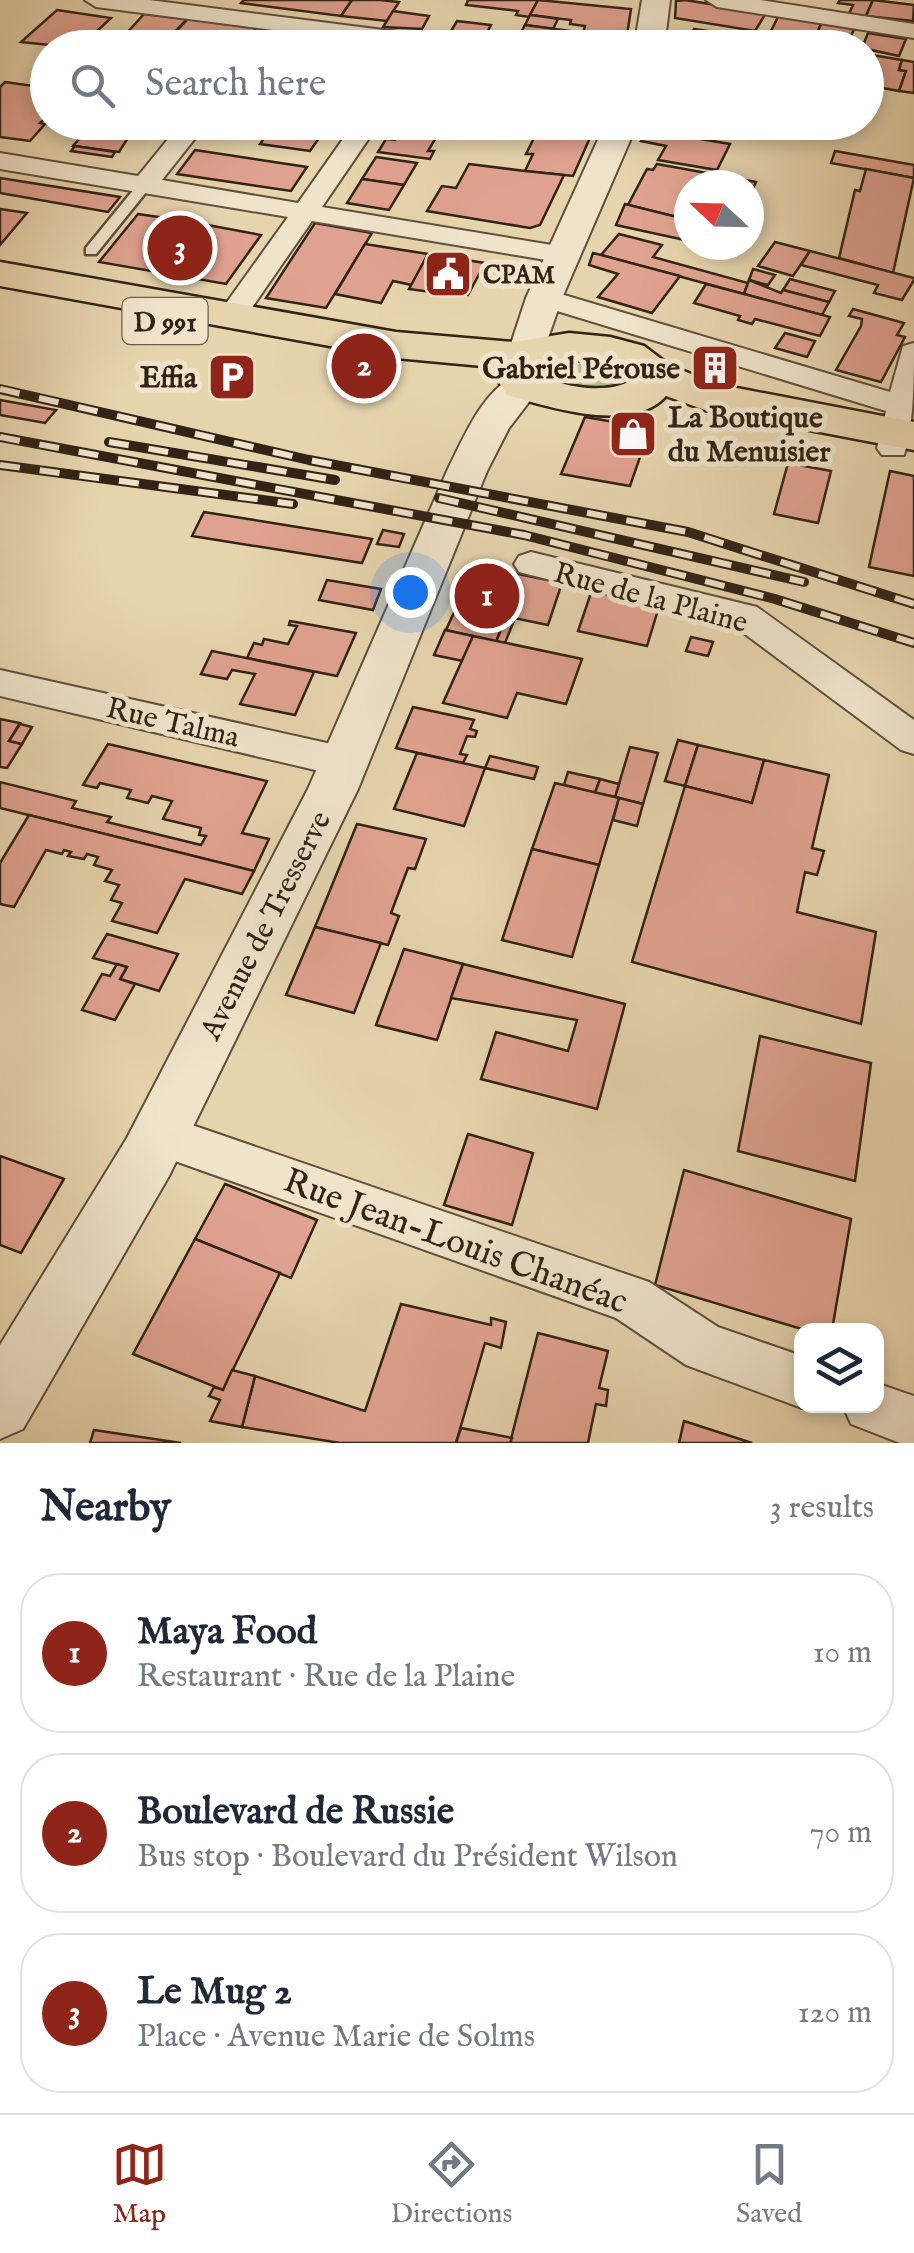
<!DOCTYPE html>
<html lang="en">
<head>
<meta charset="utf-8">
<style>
  :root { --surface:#fff; --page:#f6f6f7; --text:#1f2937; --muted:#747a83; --line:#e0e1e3; --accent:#8f2418 }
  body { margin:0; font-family:"IM FELL English",serif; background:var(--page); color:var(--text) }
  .controls { position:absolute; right:30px; bottom:30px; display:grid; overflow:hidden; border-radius:20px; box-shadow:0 5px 15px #0003 }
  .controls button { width:90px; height:90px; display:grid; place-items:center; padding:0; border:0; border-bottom:2px solid var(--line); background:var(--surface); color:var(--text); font:50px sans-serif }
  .compass { position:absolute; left:674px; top:170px; width:90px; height:90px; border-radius:50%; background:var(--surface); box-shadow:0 5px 15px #0003; rotate:292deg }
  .you { position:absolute; left:410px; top:592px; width:35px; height:35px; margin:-25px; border:8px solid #fff; border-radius:50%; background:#1a73e8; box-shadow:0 0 0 15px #1a73e833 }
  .badge { display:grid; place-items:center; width:65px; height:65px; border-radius:50%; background:var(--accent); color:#fff; font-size:32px; font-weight:700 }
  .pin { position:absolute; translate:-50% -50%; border:5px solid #fff; box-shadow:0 2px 10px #0006 }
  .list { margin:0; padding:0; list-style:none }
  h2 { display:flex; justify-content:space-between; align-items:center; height:130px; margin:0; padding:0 40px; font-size:42px }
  h2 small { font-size:32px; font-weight:400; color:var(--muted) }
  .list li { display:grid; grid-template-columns:65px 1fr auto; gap:30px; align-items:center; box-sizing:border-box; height:160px; margin:0 20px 20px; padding:0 20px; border:2px solid var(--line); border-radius:40px }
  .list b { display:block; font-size:38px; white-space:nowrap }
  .list p { margin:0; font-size:32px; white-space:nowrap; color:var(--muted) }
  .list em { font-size:32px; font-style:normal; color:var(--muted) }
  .icon { flex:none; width:55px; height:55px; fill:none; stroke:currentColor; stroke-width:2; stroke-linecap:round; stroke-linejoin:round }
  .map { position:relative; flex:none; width:914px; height:1443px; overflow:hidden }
  .search { position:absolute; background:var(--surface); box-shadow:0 5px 15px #0003; left:30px; right:30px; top:30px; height:110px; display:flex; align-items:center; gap:25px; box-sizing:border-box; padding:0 35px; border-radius:55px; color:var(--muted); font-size:38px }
  .sheet { height:670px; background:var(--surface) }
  nav { display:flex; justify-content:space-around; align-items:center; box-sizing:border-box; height:140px; border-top:2px solid var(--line); background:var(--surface); font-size:28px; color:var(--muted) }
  nav a { display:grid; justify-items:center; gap:5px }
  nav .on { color:var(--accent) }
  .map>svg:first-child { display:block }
</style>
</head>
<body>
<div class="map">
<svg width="914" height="1443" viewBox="0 0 914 1443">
  <rect width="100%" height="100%" fill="#e6d4ad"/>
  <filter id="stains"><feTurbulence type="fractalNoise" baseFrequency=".002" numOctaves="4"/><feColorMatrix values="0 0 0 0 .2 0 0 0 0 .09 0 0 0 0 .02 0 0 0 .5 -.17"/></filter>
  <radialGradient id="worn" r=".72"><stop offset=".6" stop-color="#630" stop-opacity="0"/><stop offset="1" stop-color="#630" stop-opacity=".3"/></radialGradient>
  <!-- green -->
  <path fill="#aebe8f" stroke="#707052" stroke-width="2.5" d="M 548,353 L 631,367 L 633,387 L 610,395 L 536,379 L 531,364 Z"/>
  <!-- building -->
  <g fill="#e0a290" stroke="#322316" stroke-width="2.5">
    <path d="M 244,0 L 352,0 L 341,16 L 241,3 Z"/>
    <path d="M 352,0 L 380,0 L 399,2 L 387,21 L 341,16 Z"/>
    <path d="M 468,0 L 538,0 L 529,17 L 516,15 L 518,11 L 466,5 Z"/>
    <path d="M 538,0 L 631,9 L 627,35 L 583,33 L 585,26 L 570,24 L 571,20 L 530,15 Z"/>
    <path d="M 685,0 L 766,13 L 755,31 L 675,18 L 676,1 Z"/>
    <path d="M 840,0 L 873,0 L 865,19 L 848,16 L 853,5 L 838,3 Z"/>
    <path d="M 873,0 L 914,5 L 913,21 L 866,16 Z"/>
    <path d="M 57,10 L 111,18 L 79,48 L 21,42 Z"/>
    <path d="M 393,11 L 429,16 L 422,29 L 383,27 Z"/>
    <path d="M 144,14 L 187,19 L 167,40 L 125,35 Z"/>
    <path d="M 530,15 L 546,17 L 558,19 L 553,29 L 525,25 Z"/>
    <path d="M 779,15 L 822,22 L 813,42 L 769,35 Z"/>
    <path d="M 188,19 L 256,28 L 240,48 L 165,43 Z"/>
    <path d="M 457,21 L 491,25 L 483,40 L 448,36 Z"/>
    <path d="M 822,22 L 855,27 L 846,47 L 813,42 Z"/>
    <path d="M 525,25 L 578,32 L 576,41 L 582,42 L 581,48 L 515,43 Z"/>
    <path d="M 694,29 L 750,37 L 746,45 L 753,46 L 689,48 L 685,45 Z"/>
    <path d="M 285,32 L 393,46 L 273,48 Z"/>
    <path d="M 578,32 L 583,33 L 627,35 L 619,48 L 581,48 L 582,42 L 576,41 Z"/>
    <path d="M 868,33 L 906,39 L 899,56 L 862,48 Z"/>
    <path d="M 866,54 L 902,60 L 899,70 L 906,71 L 899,91 L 866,85 Z"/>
    <path d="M 902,60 L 914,62 L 914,93 L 899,91 L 906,71 L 899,70 Z"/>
    <path d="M 5,82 L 48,88 L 48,116 L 40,123 L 45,124 L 30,141 L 0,137 L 0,87 Z"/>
    <path d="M 109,122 L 122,123 L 118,128 L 133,130 L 119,152 L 73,146 L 92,124 L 106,126 Z"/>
    <path d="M 276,122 L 330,122 L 310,151 L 260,144 Z"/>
    <path d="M 406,122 L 452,122 L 444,135 L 438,134 L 428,151 L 434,151 L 430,159 L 378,152 L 386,139 L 395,140 Z"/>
    <path d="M 597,122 L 573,176 L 525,171 L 533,154 L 526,154 L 537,132 L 543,133 L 546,124 L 542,122 Z"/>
    <path d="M 665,122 L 723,122 L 714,141 L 660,132 Z"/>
    <path d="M 647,130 L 660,132 L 730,144 L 717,170 L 658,160 L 666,146 L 641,141 Z"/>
    <path d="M 75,146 L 115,152 L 112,157 L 71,151 Z"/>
    <path d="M 195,150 L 307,167 L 291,191 L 177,174 Z"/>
    <path d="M 835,151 L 914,165 L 914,178 L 831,163 Z"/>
    <path d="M 376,157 L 417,163 L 404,185 L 362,179 Z"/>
    <path d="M 469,164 L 525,171 L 564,175 L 540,225 L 530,228 L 427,211 L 442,186 L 456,188 Z"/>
    <path d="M 657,164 L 756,182 L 749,197 L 749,185 L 689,185 L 689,220 L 628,205 L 647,169 L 653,170 Z"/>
    <path d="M 866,169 L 914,178 L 893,273 L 839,258 L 855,190 L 860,191 Z"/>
    <path d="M 0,178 L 120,197 L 108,212 L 0,193 Z"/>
    <path d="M 362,179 L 404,185 L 389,210 L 347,203 Z"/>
    <path d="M 625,204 L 689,220 L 689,241 L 616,225 Z"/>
    <path d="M 0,209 L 27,213 L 0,245 Z"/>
    <path d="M 138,214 L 186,221 L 261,235 L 226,284 L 99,262 Z"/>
    <path d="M 315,223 L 372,233 L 326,308 L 266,298 Z"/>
    <path d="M 619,234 L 662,245 L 653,257 L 748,283 L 744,294 L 601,255 Z"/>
    <path d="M 775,242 L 810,251 L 793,276 L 758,266 Z"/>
    <path d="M 365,244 L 390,248 L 428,254 L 412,285 L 393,281 L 381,303 L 335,294 Z"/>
    <path d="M 810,251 L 914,278 L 914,280 L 902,300 L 874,293 L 878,285 L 801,265 Z"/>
    <path d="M 593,253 L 601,255 L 680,276 L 652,313 L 598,297 L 618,274 L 589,265 Z"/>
    <path d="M 428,254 L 485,263 L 468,295 L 458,294 L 461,288 L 442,285 L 438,293 L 409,289 Z"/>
    <path d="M 753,269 L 775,275 L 768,285 L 749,280 Z"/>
    <path d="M 790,279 L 835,291 L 829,302 L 783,290 Z"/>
    <path d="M 749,280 L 781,293 L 783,290 L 829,302 L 822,315 L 744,294 Z"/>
    <path d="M 706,284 L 744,294 L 830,317 L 820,336 L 755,319 L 752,324 L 738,320 L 740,316 L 694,303 Z"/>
    <path d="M 853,309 L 904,323 L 897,335 L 905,337 L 881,382 L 836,370 L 861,326 L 862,319 L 849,316 Z"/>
    <path d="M 785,333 L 815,341 L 807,357 L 775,348 Z"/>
    <path d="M 702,358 L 733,363 L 728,378 L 697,373 Z"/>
    <path d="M 0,400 L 56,410 L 45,423 L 0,415 Z"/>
    <path d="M 585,417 L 650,428 L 630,486 L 561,474 Z"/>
    <path d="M 788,463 L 831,471 L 818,523 L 774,514 Z"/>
    <path d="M 890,471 L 914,476 L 914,576 L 869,567 Z"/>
    <path d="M 204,512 L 372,539 L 362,563 L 192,536 Z"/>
    <path d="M 383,530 L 404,534 L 399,547 L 377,544 Z"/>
    <path d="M 484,567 L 562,583 L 548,625 L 466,608 Z"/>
    <path d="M 327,580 L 381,589 L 373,610 L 319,600 Z"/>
    <path d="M 594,584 L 661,600 L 647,646 L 578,631 Z"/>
    <path d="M 457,606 L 506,617 L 496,642 L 446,630 Z"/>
    <path d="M 506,617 L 515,618 L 505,643 L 496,642 Z"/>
    <path d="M 290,621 L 356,633 L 337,676 L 247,658 L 254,643 L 262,645 L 264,639 L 288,644 L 297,626 L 289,625 Z"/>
    <path d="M 445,630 L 473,636 L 463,661 L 434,655 Z"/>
    <path d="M 473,636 L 582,659 L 566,704 L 517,693 L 507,718 L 443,703 Z"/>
    <path d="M 691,637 L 713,642 L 708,656 L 686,651 Z"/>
    <path d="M 212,651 L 314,672 L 295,715 L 240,704 L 255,674 L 232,670 L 227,679 L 201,674 Z"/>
    <path d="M 413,707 L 474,720 L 470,729 L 477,731 L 475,737 L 467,736 L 460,754 L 467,755 L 463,763 L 396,748 Z"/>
    <path d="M 0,719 L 20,723 L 9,741 L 22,744 L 7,768 L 0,767 Z"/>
    <path d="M 20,724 L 32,727 L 22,744 L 9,741 Z"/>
    <path d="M 678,740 L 698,745 L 685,786 L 665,781 Z"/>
    <path d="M 108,744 L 267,781 L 242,833 L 269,839 L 254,871 L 0,808 L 0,782 L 76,801 L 72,808 L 111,817 L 107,822 L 201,845 L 206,836 L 199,835 L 201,828 L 163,819 L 172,801 L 152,796 L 148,803 L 127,798 L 131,790 L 100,783 L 97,788 L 83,785 Z"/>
    <path d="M 698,745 L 764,760 L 752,803 L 685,786 Z"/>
    <path d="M 630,747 L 658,753 L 643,804 L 615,797 Z"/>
    <path d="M 417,753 L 485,768 L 464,826 L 394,809 Z"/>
    <path d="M 490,756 L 538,767 L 534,779 L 485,768 Z"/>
    <path d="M 764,760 L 829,775 L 812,848 L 824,851 L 817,875 L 805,872 L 797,912 L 876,932 L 861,1024 L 632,962 L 685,786 L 752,803 Z"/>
    <path d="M 568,772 L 600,779 L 595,793 L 564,785 Z"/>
    <path d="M 600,779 L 619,784 L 615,797 L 595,793 Z"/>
    <path d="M 555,783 L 619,798 L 599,865 L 532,849 Z"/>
    <path d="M 619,798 L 643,804 L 637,826 L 613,820 Z"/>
    <path d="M 29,815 L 254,871 L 242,894 L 185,879 L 157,933 L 112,921 L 122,903 L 111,900 L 119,885 L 105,881 L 112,870 L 94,865 L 98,857 L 87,854 L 84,859 L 68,856 L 71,852 L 64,850 L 62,854 L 46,850 L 14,907 L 0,904 L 0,863 Z"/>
    <path d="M 357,824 L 426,839 L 415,869 L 408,868 L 391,913 L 399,916 L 388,945 L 315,927 Z"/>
    <path d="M 532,849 L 599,865 L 572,957 L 502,940 Z"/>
    <path d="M 315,927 L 381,943 L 354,1013 L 286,995 Z"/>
    <path d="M 107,934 L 178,954 L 159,991 L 120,979 L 127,967 L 93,958 Z"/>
    <path d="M 404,949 L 463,964 L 437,1040 L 376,1025 Z"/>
    <path d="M 117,964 L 127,967 L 120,979 L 135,984 L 115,1020 L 82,1010 L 102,974 L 110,976 Z"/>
    <path d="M 463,964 L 625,1004 L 597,1109 L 481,1079 L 496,1032 L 568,1051 L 577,1020 L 451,998 Z"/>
    <path d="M 760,1036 L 871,1063 L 855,1181 L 738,1151 Z"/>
    <path d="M 468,1134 L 533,1153 L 512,1225 L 444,1205 Z"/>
    <path d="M 0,1156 L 64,1179 L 21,1253 L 0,1245 Z"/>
    <path d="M 684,1170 L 851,1219 L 832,1330 L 805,1330 L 655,1285 Z"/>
    <path d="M 225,1184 L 317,1220 L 291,1278 L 195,1239 Z"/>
    <path d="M 195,1239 L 280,1273 L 223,1390 L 133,1354 Z"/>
    <path d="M 401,1304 L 491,1325 L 491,1318 L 506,1322 L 501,1348 L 485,1343 L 456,1443 L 340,1443 L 242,1427 L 255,1376 L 365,1411 Z"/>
    <path d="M 538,1333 L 608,1351 L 599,1388 L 608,1390 L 606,1406 L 596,1404 L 588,1443 L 510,1443 Z"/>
    <path d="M 232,1370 L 255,1376 L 242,1427 L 210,1421 L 220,1400 L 209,1396 L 214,1387 L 223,1390 Z"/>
    <path d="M 684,1421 L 752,1443 L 679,1443 Z"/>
    <path d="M 461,1428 L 487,1433 L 512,1438 L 510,1443 L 456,1443 Z"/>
    <path d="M 94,1430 L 181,1443 L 90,1443 Z"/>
  </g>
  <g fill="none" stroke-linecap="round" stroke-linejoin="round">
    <!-- service casing -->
    <g stroke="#5f4f3c" stroke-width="5">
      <path id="service" d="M 139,183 L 151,186 L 96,254 L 86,254 L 86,248 Z"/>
    </g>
    <!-- minor casing -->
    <g stroke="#5f4f3c" stroke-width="4">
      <g id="minor">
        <path d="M 85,0 L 149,0 L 470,41 L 481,48 L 412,48 L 96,7 Z"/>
        <path d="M 706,0 L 760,0 L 914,24 L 914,38 L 717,7 Z"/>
        <path d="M 182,122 L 208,122 L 162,180 L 298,203 L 355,122 L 380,122 L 322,207 L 564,247 L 578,255 L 564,263 L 312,221 L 242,322 L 222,322 L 217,316 L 288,217 L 0,169 L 0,153 L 138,176 Z"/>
        <path d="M 544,289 L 890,392 L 903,346 L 914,343 C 914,376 914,426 904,455 L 882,455 L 877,448 L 886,411 L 534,304 L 530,298 L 534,292 Z"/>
        <path d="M 531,552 L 757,607 L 914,720 L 914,754 L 901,750 L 734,626 L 519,572 L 514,564 L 519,556 Z"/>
        <path d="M 0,670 L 345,747 L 359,752 L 364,762 L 359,772 L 345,777 L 0,696 Z"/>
        <path d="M 160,1114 L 649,1282 L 718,1327 L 802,1356 L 802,1406 L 807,1406 L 802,1408 L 686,1365 L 616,1318 L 144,1150 L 137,1135 L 144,1120 Z"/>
        <path d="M 876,1383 L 914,1396 L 914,1443 L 900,1443 L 851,1424 L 843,1406 L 876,1406 Z"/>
      </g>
    </g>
    <!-- tertiary casing -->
    <g stroke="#5f4f3c" stroke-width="4">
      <g id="tertiary">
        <path d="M 642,0 L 670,0 L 664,48 L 634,48 Z"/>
        <path d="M 606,122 L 638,122 L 562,298 L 541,358 L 528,361 L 515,358 L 509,350 L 526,298 Z"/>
        <path d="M 523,373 L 537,377 L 542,385 L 509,428 L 487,471 L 358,789 L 169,1176 L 23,1429 L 0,1439 L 0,1345 L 127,1138 L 308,789 L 447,471 C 463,439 485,383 523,373 Z"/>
      </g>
    </g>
    <!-- primary casing -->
    <g stroke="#322316" stroke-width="5">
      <path id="primary" d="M 0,262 L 396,332 L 514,342 L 569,333 L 610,337 L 644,346 L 669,365 L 716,384 L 914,422 L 914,450 L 705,410 L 666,396 C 632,434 548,407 507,395 L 492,371 L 493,367 L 396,358 L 0,286 ZM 569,359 L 613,365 L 631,380 C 611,395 555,388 536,371 L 545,361 Z"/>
    </g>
    <!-- service -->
    <use href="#service" fill="#efe3ca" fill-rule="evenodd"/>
    <!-- minor -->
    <use href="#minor" fill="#efe3ca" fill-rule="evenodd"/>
    <!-- tertiary -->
    <use href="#tertiary" fill="#efe3ca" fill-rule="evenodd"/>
    <!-- primary -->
    <use href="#primary" fill="#e6d4ad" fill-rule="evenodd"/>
    <!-- rail casing -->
    <g stroke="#322316" stroke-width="10">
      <g id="rail">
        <path d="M 0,389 L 309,460 L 688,532 L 914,604"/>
        <path d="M 0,437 L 524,535 L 775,599 L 914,643"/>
        <path d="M 109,442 L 335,480"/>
        <path d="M 0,465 L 293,504"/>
        <path d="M 439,498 L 804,582"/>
      </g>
    </g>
    <!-- rail -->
    <use href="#rail" stroke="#efe3ca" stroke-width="6" stroke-dasharray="20" stroke-linecap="butt"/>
  </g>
  <!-- icons -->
  <defs>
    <g id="civic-square" transform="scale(2.5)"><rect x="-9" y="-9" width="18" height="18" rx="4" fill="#8f2418" stroke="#efe3ca"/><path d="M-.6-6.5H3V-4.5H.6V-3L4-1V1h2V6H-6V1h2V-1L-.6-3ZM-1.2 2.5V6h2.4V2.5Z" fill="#fff"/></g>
    <g id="building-square" transform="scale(2.5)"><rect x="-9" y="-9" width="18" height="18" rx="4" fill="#8f2418" stroke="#efe3ca"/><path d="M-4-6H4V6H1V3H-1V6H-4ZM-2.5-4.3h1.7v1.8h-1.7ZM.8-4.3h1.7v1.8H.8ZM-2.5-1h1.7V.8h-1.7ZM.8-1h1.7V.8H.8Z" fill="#fff"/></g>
    <g id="parking-square" transform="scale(2.5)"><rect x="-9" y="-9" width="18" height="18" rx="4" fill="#8f2418" stroke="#efe3ca"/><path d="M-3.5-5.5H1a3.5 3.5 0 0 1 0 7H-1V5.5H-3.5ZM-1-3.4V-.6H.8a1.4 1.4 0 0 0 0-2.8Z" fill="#fff"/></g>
    <g id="shop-square" transform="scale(2.5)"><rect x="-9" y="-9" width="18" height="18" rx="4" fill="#8f2418" stroke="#efe3ca"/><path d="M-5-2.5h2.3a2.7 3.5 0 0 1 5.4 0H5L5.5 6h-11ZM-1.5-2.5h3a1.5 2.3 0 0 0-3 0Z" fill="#fff"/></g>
  </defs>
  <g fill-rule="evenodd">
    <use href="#civic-square" x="448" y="274"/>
    <use href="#building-square" x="715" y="368"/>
    <use href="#parking-square" x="232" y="377"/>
    <use href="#shop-square" x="633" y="434"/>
  </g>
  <g text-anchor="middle" stroke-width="10" stroke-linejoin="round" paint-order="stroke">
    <!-- far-poi labels -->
    <g font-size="25" font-weight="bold" fill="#322316" stroke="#efe3ca" text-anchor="start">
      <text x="483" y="283">CPAM</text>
    </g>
    <!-- shield labels -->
    <rect fill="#efe3ca" stroke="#6b5d4c" stroke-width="2.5" x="122.5" y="298" width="85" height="46" rx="8"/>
    <g font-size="28" font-weight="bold" fill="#322316">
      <text x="165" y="331">D 991</text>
    </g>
    <!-- poi labels -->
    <g font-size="30" font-weight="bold" fill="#322316" stroke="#efe3ca" text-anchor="end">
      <text x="680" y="378">Gabriel Pérouse</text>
      <text x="197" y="387">Effia</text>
      <text x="668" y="427" text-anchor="start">La Boutique<tspan x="668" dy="34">du Menuisier</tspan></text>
    </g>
    <!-- street labels -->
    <g font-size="30" fill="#322316" stroke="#efe3ca">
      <text transform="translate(651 597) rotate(15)" y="10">Rue de la Plaine</text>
      <text transform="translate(173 722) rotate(13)" y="10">Rue Talma</text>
      <text transform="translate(265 925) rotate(-63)" y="10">Avenue de Tresserve</text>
    </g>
    <!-- near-street labels -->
    <g font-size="35" fill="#322316" stroke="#efe3ca">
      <text transform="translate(456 1240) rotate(20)" y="12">Rue Jean-Louis Chanéac</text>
    </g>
  </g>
  <rect width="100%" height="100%" filter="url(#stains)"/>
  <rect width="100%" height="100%" fill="url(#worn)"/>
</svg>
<div class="controls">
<button><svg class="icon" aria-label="layers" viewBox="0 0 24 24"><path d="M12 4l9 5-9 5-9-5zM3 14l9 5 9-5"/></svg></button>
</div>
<svg class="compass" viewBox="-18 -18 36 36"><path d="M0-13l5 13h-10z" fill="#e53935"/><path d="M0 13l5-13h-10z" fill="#747a83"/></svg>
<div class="you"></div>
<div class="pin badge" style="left:487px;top:596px">1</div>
<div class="pin badge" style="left:364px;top:366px">2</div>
<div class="pin badge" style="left:180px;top:248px">3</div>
<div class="search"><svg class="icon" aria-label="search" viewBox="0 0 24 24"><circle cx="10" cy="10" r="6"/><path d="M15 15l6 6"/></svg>Search here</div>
</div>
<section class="sheet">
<h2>Nearby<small>3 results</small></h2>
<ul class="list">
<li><span class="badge">1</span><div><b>Maya Food</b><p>Restaurant · Rue de la Plaine</p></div><em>10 m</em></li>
<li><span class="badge">2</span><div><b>Boulevard de Russie</b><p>Bus stop · Boulevard du Président Wilson</p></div><em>70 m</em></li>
<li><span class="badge">3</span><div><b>Le Mug 2</b><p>Place · Avenue Marie de Solms</p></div><em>120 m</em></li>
</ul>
</section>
<nav>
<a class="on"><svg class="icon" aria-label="map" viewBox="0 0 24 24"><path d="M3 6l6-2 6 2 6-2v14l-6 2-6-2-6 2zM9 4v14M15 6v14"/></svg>Map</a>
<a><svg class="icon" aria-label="directions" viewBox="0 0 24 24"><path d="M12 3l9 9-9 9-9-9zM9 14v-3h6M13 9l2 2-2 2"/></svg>Directions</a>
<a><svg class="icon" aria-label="saved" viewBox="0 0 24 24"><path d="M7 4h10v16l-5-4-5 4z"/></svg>Saved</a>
</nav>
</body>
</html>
